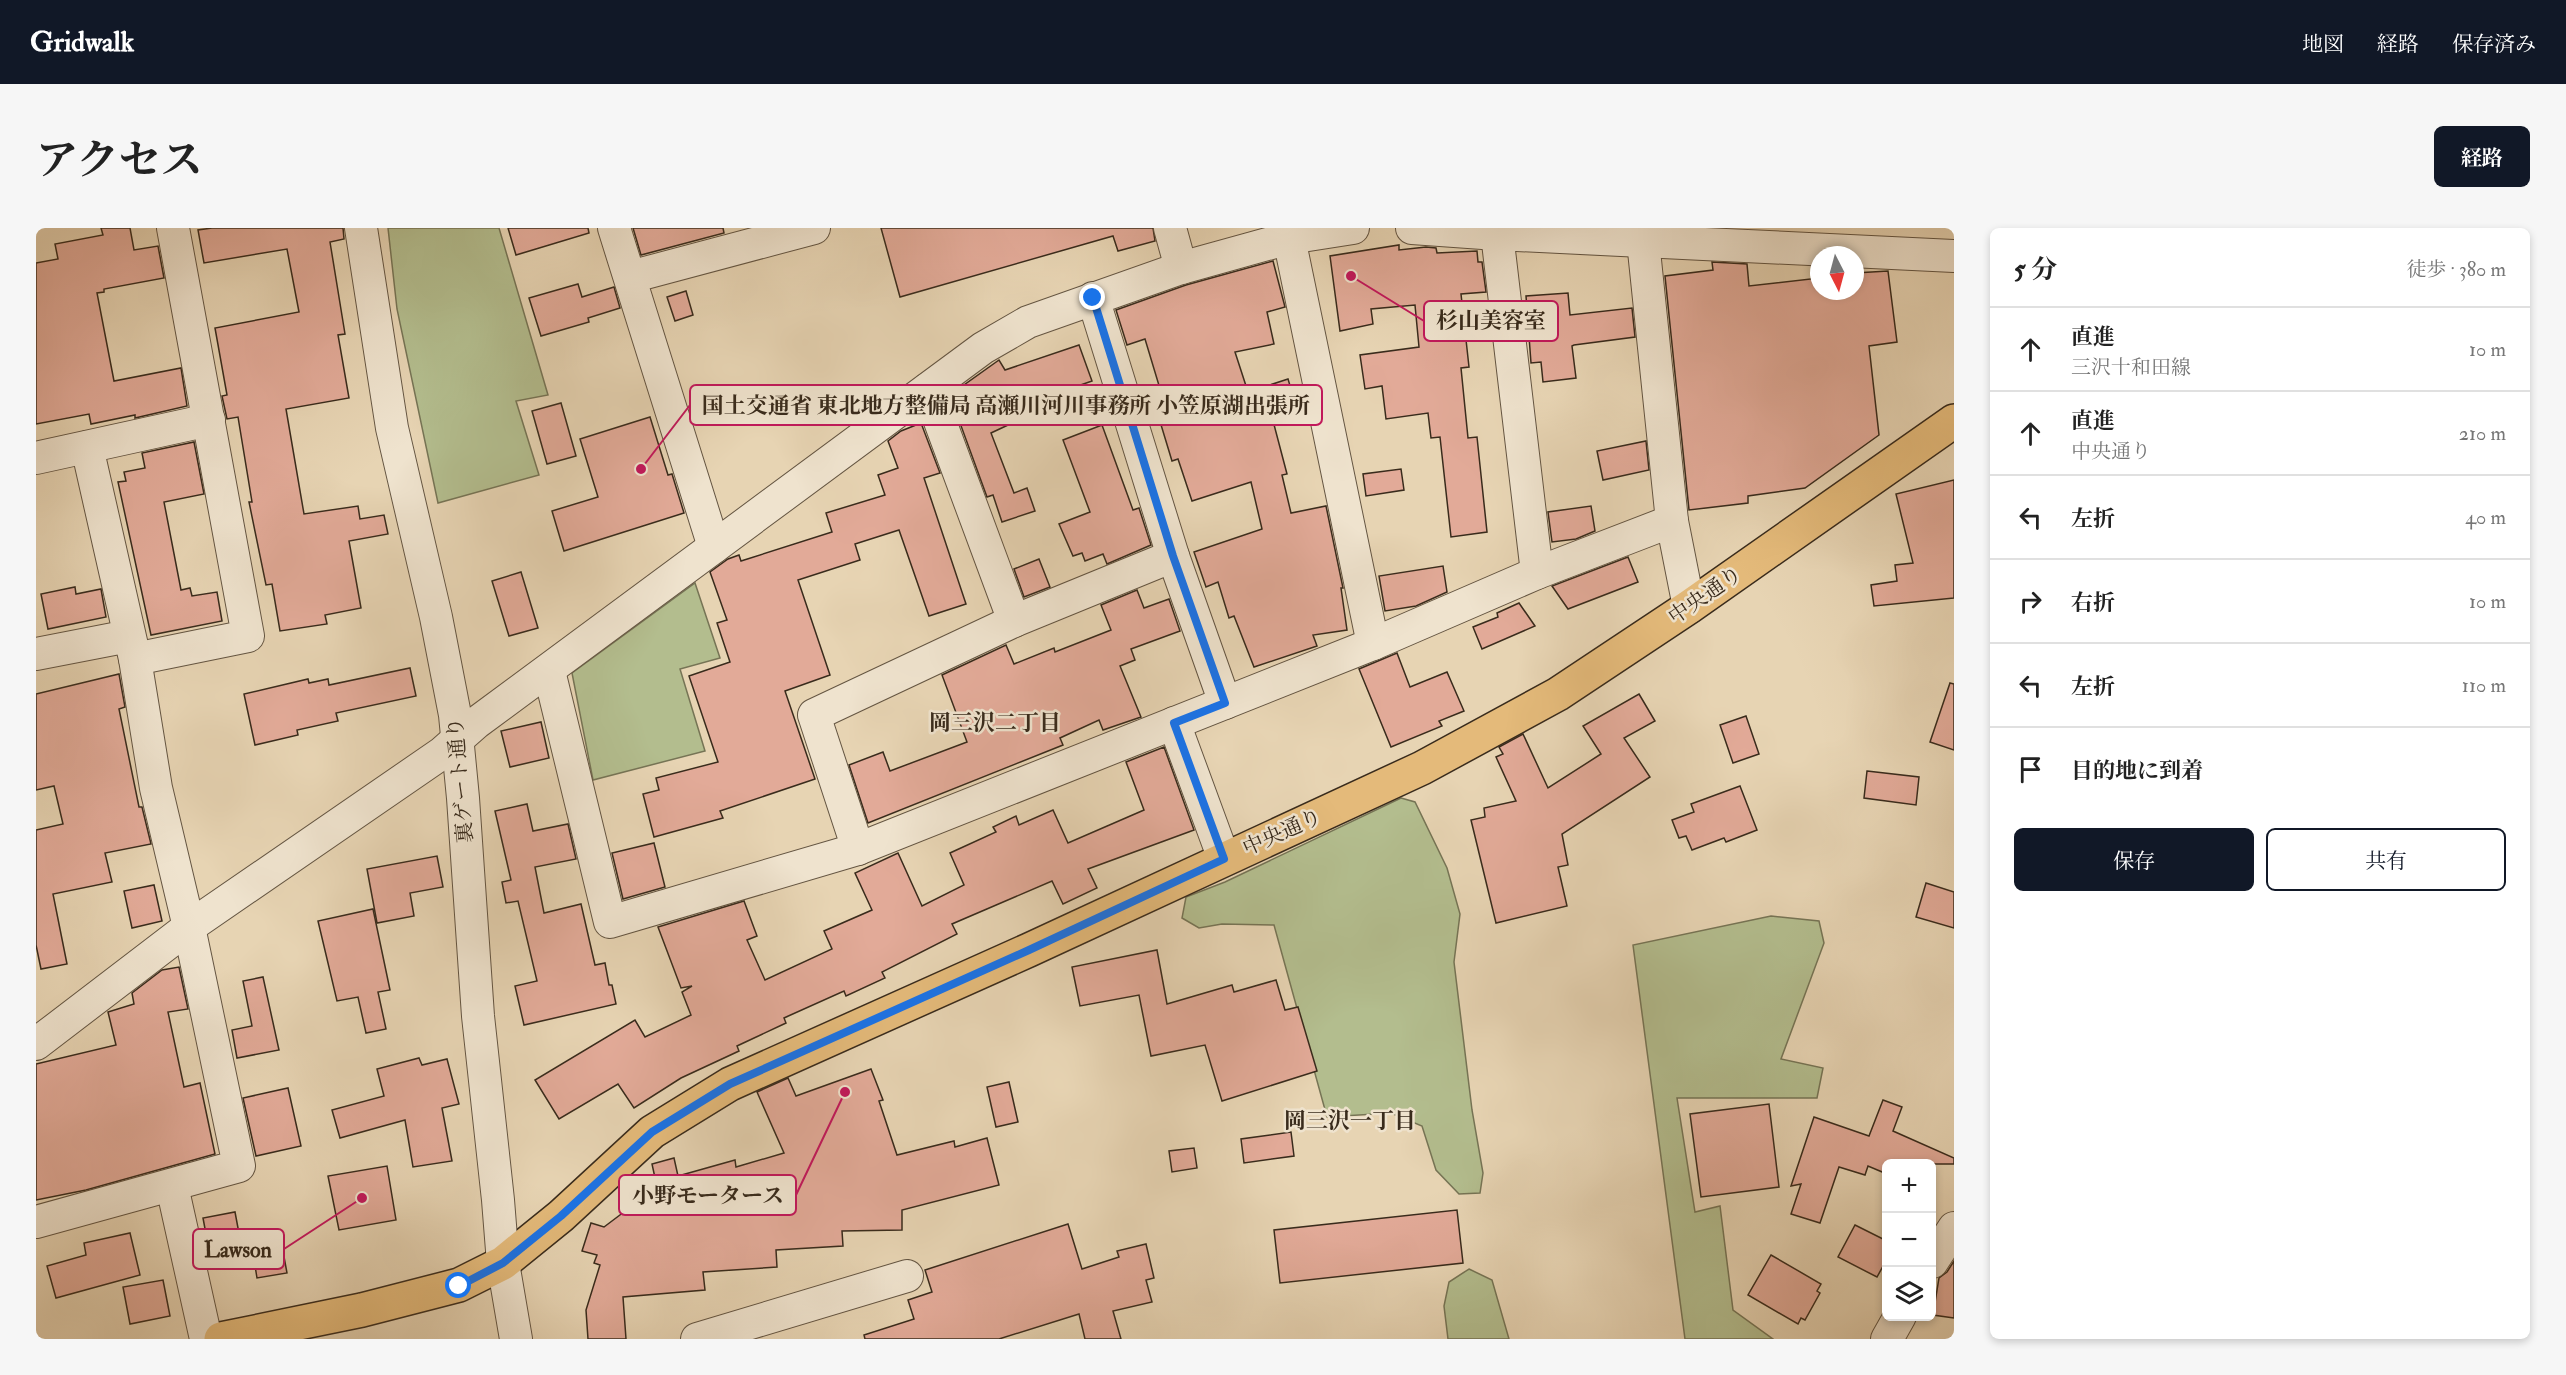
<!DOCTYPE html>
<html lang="ja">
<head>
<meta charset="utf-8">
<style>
  :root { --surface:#fff; --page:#f6f6f6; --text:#222; --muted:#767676; --line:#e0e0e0; --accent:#111827 }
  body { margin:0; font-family:"IM FELL Double Pica","Noto Serif JP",serif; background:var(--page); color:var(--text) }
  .controls { position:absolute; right:18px; bottom:18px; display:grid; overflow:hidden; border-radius:9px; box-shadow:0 3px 9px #0003 }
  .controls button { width:54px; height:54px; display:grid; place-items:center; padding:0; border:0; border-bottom:2px solid var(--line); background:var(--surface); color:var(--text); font:30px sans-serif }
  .compass { position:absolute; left:1774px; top:18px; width:54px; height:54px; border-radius:50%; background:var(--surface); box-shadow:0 3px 9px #0003; rotate:174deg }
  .stop { position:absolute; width:18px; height:18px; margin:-14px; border:4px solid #1a73e8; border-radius:50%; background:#fff }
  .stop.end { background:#1a73e8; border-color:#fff; box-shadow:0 2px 6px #0008 }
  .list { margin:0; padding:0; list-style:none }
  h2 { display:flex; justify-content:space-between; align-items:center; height:78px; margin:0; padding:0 24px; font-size:26px }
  h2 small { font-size:20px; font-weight:400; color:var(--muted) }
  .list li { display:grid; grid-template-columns:39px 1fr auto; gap:18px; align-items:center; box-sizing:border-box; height:84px; padding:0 24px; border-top:2px solid var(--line) }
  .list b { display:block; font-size:22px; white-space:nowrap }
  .list p { margin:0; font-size:20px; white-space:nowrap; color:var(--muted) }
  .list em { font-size:20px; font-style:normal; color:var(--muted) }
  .actions { display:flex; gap:12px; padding:18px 24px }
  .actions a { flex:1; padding:14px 0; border:2px solid var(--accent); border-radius:9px; text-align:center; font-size:21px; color:var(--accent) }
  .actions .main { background:var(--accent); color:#fff }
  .icon { flex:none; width:33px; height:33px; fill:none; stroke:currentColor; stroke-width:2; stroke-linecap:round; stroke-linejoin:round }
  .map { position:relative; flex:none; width:1918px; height:1111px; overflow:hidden; border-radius:9px }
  header { display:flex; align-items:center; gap:36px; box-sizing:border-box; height:84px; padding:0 30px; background:var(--accent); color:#fff }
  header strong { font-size:28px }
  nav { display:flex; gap:33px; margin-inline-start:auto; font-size:21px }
  .intro { display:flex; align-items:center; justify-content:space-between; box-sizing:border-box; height:144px; padding:0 36px }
  h1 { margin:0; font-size:42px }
  .button { padding:15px 27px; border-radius:9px; background:var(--accent); color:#fff; font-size:21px; font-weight:700 }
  main { display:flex; gap:36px; padding:0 36px }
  aside { flex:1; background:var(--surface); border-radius:9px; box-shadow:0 3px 9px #0003 }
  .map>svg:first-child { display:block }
</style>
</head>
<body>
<header>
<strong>Gridwalk</strong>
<nav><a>地図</a><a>経路</a><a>保存済み</a></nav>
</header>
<div class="intro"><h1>アクセス</h1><a class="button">経路</a></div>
<main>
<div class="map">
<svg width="1918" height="1111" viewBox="0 0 1918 1111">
  <rect width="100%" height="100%" fill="#e7d4b3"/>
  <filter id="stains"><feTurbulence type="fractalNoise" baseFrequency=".00333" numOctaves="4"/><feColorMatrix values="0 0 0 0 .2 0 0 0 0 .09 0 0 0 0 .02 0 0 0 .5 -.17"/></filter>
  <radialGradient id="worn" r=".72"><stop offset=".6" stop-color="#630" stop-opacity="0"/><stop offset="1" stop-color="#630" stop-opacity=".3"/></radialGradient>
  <!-- green -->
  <g fill="#b3bd8e" stroke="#767455" stroke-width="1.5">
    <path d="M 352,0 L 463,0 L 512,167 L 480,173 L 503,247 L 402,275 L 361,81 Z"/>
    <path d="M 659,355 L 684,430 L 644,441 L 669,523 L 557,552 L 536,445 Z"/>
    <path d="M 1365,570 L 1379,574 L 1411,640 L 1424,686 L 1418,734 L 1436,882 L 1447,945 L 1444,965 L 1423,966 L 1400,942 L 1386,898 L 1355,885 L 1291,889 L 1238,697 L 1186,696 L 1163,700 L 1146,690 L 1150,669 L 1189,654 Z"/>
    <path d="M 1735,688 L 1783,693 L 1788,715 L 1745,831 L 1787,840 L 1781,870 L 1641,870 L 1659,984 L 1684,978 L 1697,1082 L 1737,1111 L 1649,1111 L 1597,717 Z"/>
    <path d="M 1433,1041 L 1456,1052 L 1473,1111 L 1412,1111 L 1408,1078 L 1413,1054 Z"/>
  </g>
  <!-- building -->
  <g fill="#e2aa98" stroke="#392b1c" stroke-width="1.5">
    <path d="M 65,0 L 94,0 L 98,22 L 122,18 L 128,50 L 68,61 L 68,64 L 61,65 L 78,153 L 145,140 L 151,178 L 99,190 L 99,187 L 55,196 L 53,186 L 0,196 L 0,35 L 22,31 L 19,16 L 67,7 Z"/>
    <path d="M 176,0 L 307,0 L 308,11 L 294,14 L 309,106 L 302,107 L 313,170 L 250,181 L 268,286 L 322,278 L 324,291 L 348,287 L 352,306 L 313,313 L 325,380 L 289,387 L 291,396 L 244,403 L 236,356 L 230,357 L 213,274 L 216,274 L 202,189 L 191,191 L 186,168 L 191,167 L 179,100 L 263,84 L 251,21 L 168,35 L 162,2 Z"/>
    <path d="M 472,0 L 552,0 L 553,5 L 480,27 Z"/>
    <path d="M 597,0 L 687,0 L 688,5 L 605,27 Z"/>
    <path d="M 845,0 L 1117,0 L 1119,13 L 1082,23 L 1077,8 L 864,69 Z"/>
    <path d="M 1363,17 L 1363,22 L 1390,19 L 1400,20 L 1401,25 L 1441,23 L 1442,34 L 1446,34 L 1450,64 L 1425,66 L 1433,139 L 1425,140 L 1432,210 L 1441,209 L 1451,304 L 1415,309 L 1404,209 L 1395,210 L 1392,185 L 1350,191 L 1346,158 L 1329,161 L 1324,127 L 1383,119 L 1379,77 L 1335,81 L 1337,96 L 1304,103 L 1294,28 Z"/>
    <path d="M 1237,33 L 1249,79 L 1231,84 L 1238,116 L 1199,124 L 1212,164 L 1252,151 L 1261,181 L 1236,189 L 1251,246 L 1246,247 L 1255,285 L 1290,278 L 1307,360 L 1305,360 L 1311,402 L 1277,407 L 1281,418 L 1218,439 L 1198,388 L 1193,390 L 1182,354 L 1170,359 L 1158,324 L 1226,301 L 1215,254 L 1156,273 L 1142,231 L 1136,233 L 1119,177 L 1128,174 L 1109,111 L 1091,117 L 1080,82 L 1150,57 Z"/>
    <path d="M 1676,34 L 1711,36 L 1713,58 L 1783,50 L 1783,63 L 1819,63 L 1819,45 L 1852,43 L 1861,114 L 1833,118 L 1843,207 L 1769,260 L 1712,268 L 1712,275 L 1653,282 L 1629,48 L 1677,42 Z"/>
    <path d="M 542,56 L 546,69 L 578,59 L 584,80 L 552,90 L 553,94 L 505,108 L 493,70 Z"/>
    <path d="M 650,63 L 657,87 L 639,93 L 631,69 Z"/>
    <path d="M 1532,65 L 1534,87 L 1596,80 L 1599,109 L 1538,117 L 1536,118 L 1540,150 L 1507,154 L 1505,134 L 1495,135 L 1490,68 Z"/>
    <path d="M 1043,117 L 1056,153 L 993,175 L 998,185 L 955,205 L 978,265 L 991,260 L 999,283 L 966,294 L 957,267 L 951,269 L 924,195 L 946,186 L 928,157 L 963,132 L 969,142 Z"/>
    <path d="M 525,175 L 540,228 L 511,236 L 496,183 Z"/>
    <path d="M 614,189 L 632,247 L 636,246 L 648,285 L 528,323 L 516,283 L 562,269 L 544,211 Z"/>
    <path d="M 885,195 L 904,245 L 888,250 L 930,376 L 893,388 L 863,302 L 819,316 L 824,332 L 762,352 L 794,447 L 749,463 L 779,551 L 684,583 L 687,590 L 618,609 L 607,566 L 623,562 L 620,550 L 682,534 L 653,448 L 694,434 L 681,395 L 691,392 L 674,344 L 692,331 L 703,327 L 705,333 L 796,304 L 790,285 L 849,267 L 842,247 L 862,240 L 852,213 L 865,203 Z"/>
    <path d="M 1066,197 L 1097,282 L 1103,280 L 1115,317 L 1071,336 L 1067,326 L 1049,333 L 1046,325 L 1037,328 L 1023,296 L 1054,284 L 1027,212 Z"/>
    <path d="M 1610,213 L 1613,242 L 1567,252 L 1561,223 Z"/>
    <path d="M 158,214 L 168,266 L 128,274 L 145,362 L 154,360 L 156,368 L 181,364 L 186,393 L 115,407 L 82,254 L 90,253 L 88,244 L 109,240 L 106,225 Z"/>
    <path d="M 1365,241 L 1368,262 L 1330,268 L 1327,246 Z"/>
    <path d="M 1918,252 L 1918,370 L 1838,378 L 1835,357 L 1861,353 L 1859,337 L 1877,335 L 1860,266 Z"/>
    <path d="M 1555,278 L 1559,303 L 1540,311 L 1516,314 L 1512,284 Z"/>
    <path d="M 1592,329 L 1602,354 L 1532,381 L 1516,358 Z"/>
    <path d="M 1003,331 L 1014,359 L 988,369 L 978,341 Z"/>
    <path d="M 1407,338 L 1411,364 L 1380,378 L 1349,383 L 1343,348 Z"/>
    <path d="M 485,344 L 502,400 L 473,408 L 456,353 Z"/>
    <path d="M 39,359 L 40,366 L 65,361 L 70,389 L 12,401 L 5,366 Z"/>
    <path d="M 1101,362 L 1108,380 L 1133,371 L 1144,403 L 1095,421 L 1099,432 L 1084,438 L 1105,489 L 1067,502 L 1063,492 L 1024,510 L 1027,517 L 832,595 L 813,537 L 847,524 L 854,543 L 931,514 L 906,447 L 970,417 L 978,436 L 1018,420 L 1019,424 L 1075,402 L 1065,377 Z"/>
    <path d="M 1483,375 L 1499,398 L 1446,421 L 1437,399 L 1462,389 L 1461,385 Z"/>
    <path d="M 1361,425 L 1374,459 L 1411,444 L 1428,483 L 1403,493 L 1406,498 L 1355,519 L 1323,441 Z"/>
    <path d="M 374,440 L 380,468 L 300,485 L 302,493 L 261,502 L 262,507 L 219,517 L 208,466 L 272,451 L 273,455 L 292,451 L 293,457 Z"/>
    <path d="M 83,446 L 89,479 L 83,481 L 103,579 L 106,579 L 115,616 L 69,625 L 76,654 L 17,666 L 31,736 L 5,741 L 0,717 L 0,602 L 27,596 L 18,558 L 0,562 L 0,466 Z"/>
    <path d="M 1914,455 L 1918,456 L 1918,522 L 1894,514 Z"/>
    <path d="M 1603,466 L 1619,493 L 1588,510 L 1614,549 L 1526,606 L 1532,637 L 1522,639 L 1531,678 L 1460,695 L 1435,592 L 1449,589 L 1448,580 L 1480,573 L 1460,529 L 1467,526 L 1463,519 L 1487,506 L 1512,560 L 1565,526 L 1547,498 Z"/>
    <path d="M 1710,488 L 1723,526 L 1697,535 L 1684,497 Z"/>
    <path d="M 505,494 L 513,530 L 474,539 L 465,503 Z"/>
    <path d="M 1128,519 L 1158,602 L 1052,641 L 1061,660 L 1027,676 L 1016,653 L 916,696 L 921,706 L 846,744 L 849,750 L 810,768 L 808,763 L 748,790 L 750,795 L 701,818 L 703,823 L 645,850 L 598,880 L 582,856 L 523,891 L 499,852 L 599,792 L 609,809 L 655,787 L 646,764 L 656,758 L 645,760 L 622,699 L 708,673 L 721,708 L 711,712 L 729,752 L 796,721 L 788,703 L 836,682 L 819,645 L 862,625 L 886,678 L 928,657 L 914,625 L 960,604 L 957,599 L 980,588 L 983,597 L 1017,582 L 1032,615 L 1108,582 L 1090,534 Z"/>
    <path d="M 1831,543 L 1883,549 L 1880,577 L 1828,570 Z"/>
    <path d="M 1704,558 L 1721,602 L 1690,614 L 1688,610 L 1656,622 L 1650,608 L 1643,610 L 1636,592 L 1658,584 L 1655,576 Z"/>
    <path d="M 491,576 L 497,603 L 532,596 L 540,631 L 499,639 L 508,685 L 545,676 L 559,737 L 569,735 L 573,757 L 576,757 L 580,776 L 488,797 L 479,758 L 501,753 L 482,673 L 470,675 L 466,654 L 475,652 L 459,583 Z"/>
    <path d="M 618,615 L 629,659 L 587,671 L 576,625 Z"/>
    <path d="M 401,628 L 407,659 L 374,665 L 378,688 L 341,695 L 331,641 Z"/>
    <path d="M 1890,655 L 1918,664 L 1918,700 L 1880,689 Z"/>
    <path d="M 118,657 L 126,693 L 96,700 L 88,663 Z"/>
    <path d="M 337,681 L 354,762 L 342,764 L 350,801 L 330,805 L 322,769 L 301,773 L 282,693 Z"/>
    <path d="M 1121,722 L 1131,776 L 1196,757 L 1198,764 L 1240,752 L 1249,782 L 1262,779 L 1281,843 L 1186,873 L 1169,817 L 1115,828 L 1103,767 L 1044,778 L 1036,739 Z"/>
    <path d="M 143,739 L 152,781 L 132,784 L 148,859 L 164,855 L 179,926 L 50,962 L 0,972 L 0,836 L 80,817 L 72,784 L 98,776 L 96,765 L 126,742 Z"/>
    <path d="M 227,749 L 243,822 L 201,830 L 196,802 L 216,798 L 207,753 Z"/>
    <path d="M 383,830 L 386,837 L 411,831 L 423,876 L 406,880 L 416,933 L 377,939 L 369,892 L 304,910 L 296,882 L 348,868 L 341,841 Z"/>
    <path d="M 835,841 L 847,872 L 843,873 L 861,927 L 918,913 L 919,919 L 951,910 L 963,957 L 866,982 L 866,1002 L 806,1003 L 807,1018 L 740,1022 L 741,1039 L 667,1044 L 669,1062 L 587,1069 L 590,1111 L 552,1111 L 550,1082 L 564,1037 L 558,1035 L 561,1027 L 546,1023 L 555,995 L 568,999 L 621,959 L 616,936 L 638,930 L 642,948 L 699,932 L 700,939 L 748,925 L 721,864 L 752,850 L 760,868 Z"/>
    <path d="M 973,854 L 982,894 L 960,899 L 951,859 Z"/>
    <path d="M 252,860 L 265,918 L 220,928 L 207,870 Z"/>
    <path d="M 1847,872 L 1866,879 L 1857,903 L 1918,930 L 1918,936 L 1851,936 L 1851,946 L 1832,938 L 1829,947 L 1803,939 L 1784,995 L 1755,986 L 1765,956 L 1755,958 L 1778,889 L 1833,908 Z"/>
    <path d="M 1733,876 L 1743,959 L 1665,969 L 1654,886 Z"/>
    <path d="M 1255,904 L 1258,928 L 1208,935 L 1205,911 Z"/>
    <path d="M 1158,920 L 1161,940 L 1136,944 L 1133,923 Z"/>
    <path d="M 351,938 L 360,992 L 303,1002 L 292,948 Z"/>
    <path d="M 1421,982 L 1427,1035 L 1244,1055 L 1238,1002 Z"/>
    <path d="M 199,984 L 208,1032 L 176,1038 L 167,990 Z"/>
    <path d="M 1032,996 L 1046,1041 L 1083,1029 L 1081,1023 L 1110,1016 L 1118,1050 L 1110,1052 L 1116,1074 L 1077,1083 L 1085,1111 L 1049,1111 L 1043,1086 L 963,1111 L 829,1111 L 828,1107 L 878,1091 L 872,1072 L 896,1064 L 889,1042 Z"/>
    <path d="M 1819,997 L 1851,1013 L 1851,1031 L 1841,1049 L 1802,1029 Z"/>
    <path d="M 94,1005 L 104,1047 L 20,1070 L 11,1038 L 50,1027 L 48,1015 Z"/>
    <path d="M 244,1007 L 251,1045 L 221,1050 L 215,1013 Z"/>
    <path d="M 1735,1027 L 1785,1056 L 1781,1063 L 1784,1065 L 1769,1092 L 1765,1090 L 1762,1096 L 1712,1067 Z"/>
    <path d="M 1918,1033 L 1918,1090 L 1897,1087 L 1903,1050 L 1911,1044 Z"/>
    <path d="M 127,1052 L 134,1088 L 94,1096 L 87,1059 Z"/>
  </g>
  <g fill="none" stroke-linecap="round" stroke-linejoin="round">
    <!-- minor casing -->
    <g stroke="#645542" stroke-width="34">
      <g id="minor">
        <path d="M 325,0 L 356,200 L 400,389 L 419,487 L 427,570 L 442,788 L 462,972 L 467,1035 L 480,1111"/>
        <path d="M 578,0 L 678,319"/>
        <path d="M 1134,0 L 1145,40"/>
        <path d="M 1376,0 L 1461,6 L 1918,28"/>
        <path d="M 1461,6 L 1501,345"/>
        <path d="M 1253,10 L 1337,416"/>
        <path d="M 1607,13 L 1636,293 L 1653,379"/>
        <path d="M 594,49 L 778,0"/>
        <path d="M 1057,70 L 1137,328 L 1189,475"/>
        <path d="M 892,161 L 978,393"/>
        <path d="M 0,230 L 173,192"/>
        <path d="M 0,426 L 93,408"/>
        <path d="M 99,431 L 212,408 L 137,0"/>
        <path d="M 513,443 L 574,694 L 822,621 L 1337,416 L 1501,345 L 1636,293"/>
        <path d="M 1138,495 L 1188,631"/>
        <path d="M 822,621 L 778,487 L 978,393 L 1137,328"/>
        <path d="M 0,816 L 153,699 L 406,525 L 440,495 L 947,120 L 992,94 L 1145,40 L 1253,10 L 1317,0"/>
        <path d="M 136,958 L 170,1111"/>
        <path d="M 0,994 L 203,938 L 153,699 L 120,560 L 99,431 L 51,219"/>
        <path d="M 1896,1034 L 1918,1000"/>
        <path d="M 661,1111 L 871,1048"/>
        <path d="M 1851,1111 L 1864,1088"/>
      </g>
    </g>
    <!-- major casing -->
    <g stroke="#392b1c" stroke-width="36">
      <path id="major" d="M 185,1111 L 326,1082 L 423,1057 L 467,1035 L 525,988 L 616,904 L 694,856 L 993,722 L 1386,540 L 1522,466 L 1653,379 L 1918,193"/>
    </g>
    <!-- minor -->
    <use href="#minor" stroke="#efe3ce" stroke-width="32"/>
    <!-- major -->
    <use href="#major" stroke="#e4ba7a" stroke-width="33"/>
  </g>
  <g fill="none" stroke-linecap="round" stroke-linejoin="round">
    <!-- route -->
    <path stroke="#1a73e8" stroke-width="8" d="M 423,1058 L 467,1035 L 525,988 L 616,904 L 694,856 L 993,722 L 1188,631 L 1138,495 L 1189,475 L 1137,328 L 1057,70"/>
  </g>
  <g text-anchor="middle" stroke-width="5" stroke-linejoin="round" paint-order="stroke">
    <!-- street labels -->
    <g font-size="21" fill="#392b1c" stroke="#efe3ce">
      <text transform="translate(1669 367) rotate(-35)" y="7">中央通り</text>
      <text transform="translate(424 552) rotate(-95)" y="7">裏ゲート通り</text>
      <text transform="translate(1246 604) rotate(-24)" y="7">中央通り</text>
    </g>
    <!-- neighbourhood labels -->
    <g font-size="22" font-weight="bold" fill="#392b1c" stroke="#efe3ce">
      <text x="959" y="502">岡三沢二丁目</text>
      <text x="1314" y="900">岡三沢一丁目</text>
    </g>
  </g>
  <!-- callouts -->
  <path fill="none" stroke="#c2185b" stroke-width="2" d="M1315 48L1388 93M605 241L654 177M809 864L760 967M326 970L248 1021"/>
  <g fill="#c2185b" stroke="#efe3ce" stroke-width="2">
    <circle cx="1315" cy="48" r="6"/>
    <circle cx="605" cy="241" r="6"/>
    <circle cx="809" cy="864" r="6"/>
    <circle cx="326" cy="970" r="6"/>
  </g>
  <g fill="#efe3ce" stroke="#c2185b" stroke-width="2">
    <rect x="1388" y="73" width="134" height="40" rx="6"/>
    <rect x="654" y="157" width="632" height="40" rx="6"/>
    <rect x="583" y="947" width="177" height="40" rx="6"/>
    <rect x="157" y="1001" width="91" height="40" rx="6"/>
  </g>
  <g font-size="22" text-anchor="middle" font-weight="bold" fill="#392b1c">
    <text x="1455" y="100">杉山美容室</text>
    <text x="970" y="185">国土交通省 東北地方整備局 高瀬川河川事務所 小笠原湖出張所</text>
    <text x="672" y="975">小野モータース</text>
    <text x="202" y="1029">Lawson</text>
  </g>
  <rect width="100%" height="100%" filter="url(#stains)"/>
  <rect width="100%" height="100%" fill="url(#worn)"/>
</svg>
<div class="controls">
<button>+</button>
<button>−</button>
<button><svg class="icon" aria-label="layers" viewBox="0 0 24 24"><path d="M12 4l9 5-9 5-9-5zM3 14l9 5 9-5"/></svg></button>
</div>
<svg class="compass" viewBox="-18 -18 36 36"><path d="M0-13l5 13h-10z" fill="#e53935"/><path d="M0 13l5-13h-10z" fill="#767676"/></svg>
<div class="stop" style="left:423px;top:1058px"></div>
<div class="stop end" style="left:1057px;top:70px"></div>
</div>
<aside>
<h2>5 分<small>徒歩 · 380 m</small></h2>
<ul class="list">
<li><svg class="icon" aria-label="ahead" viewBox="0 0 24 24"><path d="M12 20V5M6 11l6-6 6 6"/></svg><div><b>直進</b><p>三沢十和田線</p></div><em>10 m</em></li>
<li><svg class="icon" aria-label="ahead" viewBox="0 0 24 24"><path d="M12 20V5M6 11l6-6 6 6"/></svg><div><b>直進</b><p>中央通り</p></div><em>210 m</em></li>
<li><svg class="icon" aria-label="left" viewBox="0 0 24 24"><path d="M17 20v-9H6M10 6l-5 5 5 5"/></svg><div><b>左折</b></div><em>40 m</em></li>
<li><svg class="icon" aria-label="right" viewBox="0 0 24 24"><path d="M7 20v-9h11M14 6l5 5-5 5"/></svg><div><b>右折</b></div><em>10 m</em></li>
<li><svg class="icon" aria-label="left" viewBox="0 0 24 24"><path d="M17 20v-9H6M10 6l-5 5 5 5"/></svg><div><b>左折</b></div><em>110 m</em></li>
<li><svg class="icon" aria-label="arrive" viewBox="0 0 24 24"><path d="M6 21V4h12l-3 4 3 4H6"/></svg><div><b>目的地に到着</b></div></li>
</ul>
<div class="actions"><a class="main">保存</a><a>共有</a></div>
</aside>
</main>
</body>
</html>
